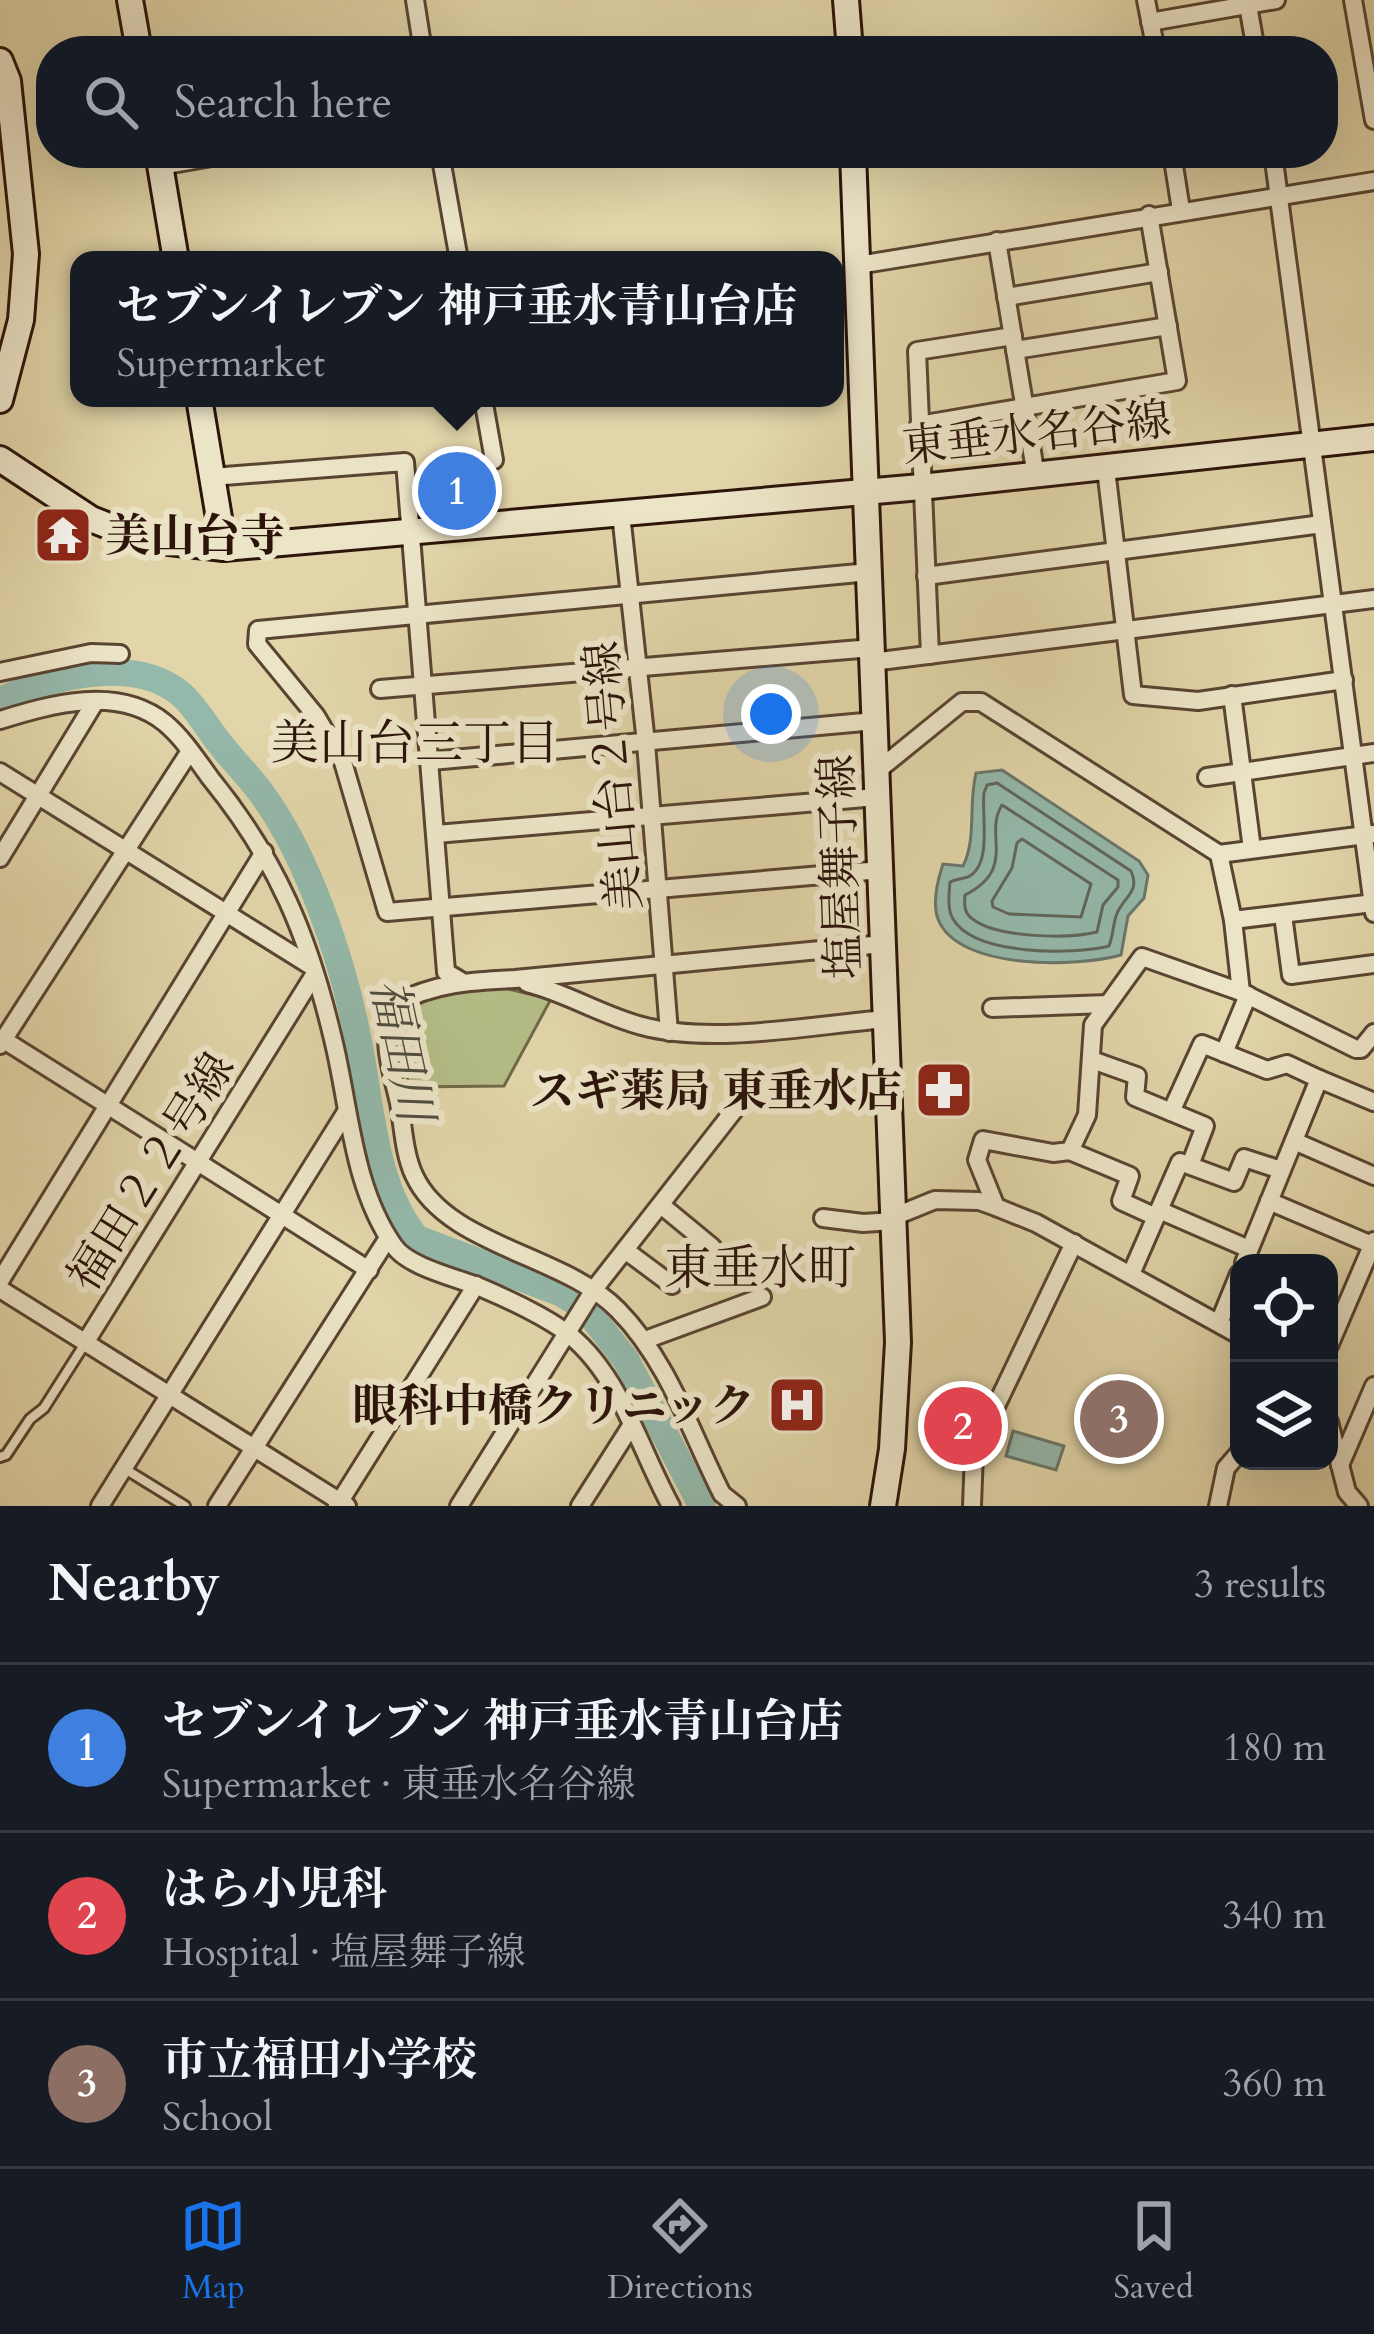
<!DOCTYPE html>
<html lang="en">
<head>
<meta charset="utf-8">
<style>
  :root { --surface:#171b24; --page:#20242c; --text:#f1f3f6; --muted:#9ea1a6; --line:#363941; --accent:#1a73e8 }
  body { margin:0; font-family:Cardo,"Noto Serif JP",serif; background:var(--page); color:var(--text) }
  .controls { position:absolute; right:36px; bottom:36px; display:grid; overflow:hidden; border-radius:24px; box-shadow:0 12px 48px #0002 }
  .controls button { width:108px; height:108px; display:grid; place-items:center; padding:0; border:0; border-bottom:3px solid var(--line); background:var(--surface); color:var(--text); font:60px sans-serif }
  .you { position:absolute; left:771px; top:714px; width:42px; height:42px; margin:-30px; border:9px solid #fff; border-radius:50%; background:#1a73e8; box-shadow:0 0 0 18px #1a73e833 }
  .badge { display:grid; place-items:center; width:78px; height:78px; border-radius:50%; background:var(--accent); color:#fff; font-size:39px; font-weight:700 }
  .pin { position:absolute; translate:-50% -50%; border:6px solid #fff; box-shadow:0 3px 12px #0006 }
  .popup { position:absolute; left:70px; top:251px; width:774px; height:156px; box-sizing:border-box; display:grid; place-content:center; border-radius:24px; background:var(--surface); filter:drop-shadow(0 3px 9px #0005); font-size:39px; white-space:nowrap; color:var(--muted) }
  .popup b { font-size:45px; color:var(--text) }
  .popup::after { content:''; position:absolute; left:50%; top:100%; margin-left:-24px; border:24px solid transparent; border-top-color:var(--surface) }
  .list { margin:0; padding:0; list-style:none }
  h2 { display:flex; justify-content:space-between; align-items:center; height:156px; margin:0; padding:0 48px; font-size:51px }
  h2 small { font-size:39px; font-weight:400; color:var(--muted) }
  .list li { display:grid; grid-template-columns:78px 1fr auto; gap:36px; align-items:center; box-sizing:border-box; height:168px; padding:0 48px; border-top:3px solid var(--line) }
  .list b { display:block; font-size:45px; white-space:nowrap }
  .list p { margin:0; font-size:39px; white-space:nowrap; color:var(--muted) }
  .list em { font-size:39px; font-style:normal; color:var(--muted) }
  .icon { flex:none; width:66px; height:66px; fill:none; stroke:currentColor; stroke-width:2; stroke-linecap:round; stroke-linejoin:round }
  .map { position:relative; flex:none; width:1374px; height:1506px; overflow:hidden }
  .search { position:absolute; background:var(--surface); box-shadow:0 12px 48px #0002; left:36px; right:36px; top:36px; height:132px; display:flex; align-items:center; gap:30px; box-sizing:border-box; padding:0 42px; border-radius:48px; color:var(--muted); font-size:45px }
  .sheet { height:660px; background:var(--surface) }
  nav { display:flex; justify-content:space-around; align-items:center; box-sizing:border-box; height:168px; border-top:3px solid var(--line); background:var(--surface); font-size:33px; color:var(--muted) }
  nav a { display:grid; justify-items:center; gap:6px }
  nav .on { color:var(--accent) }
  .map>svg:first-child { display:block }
</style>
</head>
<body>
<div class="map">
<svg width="1374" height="1506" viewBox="0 0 1374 1506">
  <rect width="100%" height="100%" fill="#e1d5a9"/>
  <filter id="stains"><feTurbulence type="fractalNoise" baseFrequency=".00167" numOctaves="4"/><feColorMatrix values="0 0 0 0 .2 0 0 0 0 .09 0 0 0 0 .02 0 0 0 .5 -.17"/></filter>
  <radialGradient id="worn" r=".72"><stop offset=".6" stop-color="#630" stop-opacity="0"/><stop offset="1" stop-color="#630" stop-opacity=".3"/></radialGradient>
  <!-- green -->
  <path fill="#b4bd87" stroke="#706848" stroke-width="3" d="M 499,987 L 551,999 L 504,1086 L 409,1087 L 397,1020 C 424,986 458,990 499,987 Z"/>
  <!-- water -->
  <g fill="#94b8aa" stroke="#6a766a" stroke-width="3">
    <path d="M 1002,770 L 1139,861 L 1148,875 L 1144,898 L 1128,916 L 1121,955 C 1078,967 958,971 938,919 C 932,903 938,879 943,864 L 963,866 C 977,838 968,805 976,773 Z"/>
    <path d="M 1013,1431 L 1064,1446 L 1056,1470 L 1006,1456 Z"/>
  </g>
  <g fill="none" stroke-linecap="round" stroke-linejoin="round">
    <!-- shore -->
    <g stroke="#60665a" stroke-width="3">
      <path d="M 997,783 L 1131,871 C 1141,893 1122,897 1116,916 C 1113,926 1113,936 1109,946 C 1073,955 975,956 953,919 C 947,909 949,894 950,882 C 956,879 962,879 968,877 C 993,865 981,814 984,793 L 987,785 Z"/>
      <path d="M 1002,805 L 1118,880 L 1118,887 L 1103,905 L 1097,932 C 1068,939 999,938 974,920 C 964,914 964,905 965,895 C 1018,868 983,835 1002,805 Z"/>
      <path d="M 1022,839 L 1091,884 L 1081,917 L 1009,914 L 993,907 L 992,901 L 1012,868 L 1017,843 Z"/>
    </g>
    <!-- river -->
    <path stroke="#94b8aa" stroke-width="27" d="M 0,701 C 50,676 135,654 182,695 C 197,709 208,729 221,745 C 234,762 250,777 262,794 C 309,858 343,962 358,1039 C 372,1106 372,1181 416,1238 L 563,1294 L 585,1308 L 626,1360 L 702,1506"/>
    <!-- lane casing -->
    <g stroke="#594432" stroke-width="14">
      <g id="lane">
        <path d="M 0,1457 L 6,1455 L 30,1419 L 44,1408 L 84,1345"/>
        <path d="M 125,1469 L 185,1506"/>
      </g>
    </g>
    <!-- street casing -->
    <g stroke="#594432" stroke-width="22">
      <g id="street">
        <path d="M 415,0 L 423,51"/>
        <path d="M 1146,0 L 1156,51"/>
        <path d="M 1353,0 L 1374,120"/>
        <path d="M 1248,5 L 1256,51"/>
        <path d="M 1150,22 L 1276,0"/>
        <path d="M 440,153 L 459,260"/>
        <path d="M 1172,153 L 1181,210"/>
        <path d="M 1273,153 L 1374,913"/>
        <path d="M 160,166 L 235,153"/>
        <path d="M 997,241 L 1036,476"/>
        <path d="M 858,265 L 1374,181"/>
        <path d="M 1006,297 L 1159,272"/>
        <path d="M 1015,350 L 1168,326"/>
        <path d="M 483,398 L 494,460"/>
        <path d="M 919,425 L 1177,381 L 1149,215"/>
        <path d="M 1106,469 L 1133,695 L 1198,701 L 1344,680"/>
        <path d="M 212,477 L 405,462 L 446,972 L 461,981"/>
        <path d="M 621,514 L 646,743 L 669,1032"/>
        <path d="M 869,572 L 258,630 L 257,644 L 316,716 L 343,762 L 387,912 L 881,870"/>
        <path d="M 926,576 L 1322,524"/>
        <path d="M 930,655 L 917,351 L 1013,336"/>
        <path d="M 872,662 L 1374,599"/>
        <path d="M 0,672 L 91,653 L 120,654"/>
        <path d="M 380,689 L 872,648"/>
        <path d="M 1232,695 L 1252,849"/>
        <path d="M 0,720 C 52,704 118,685 165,723 C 183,738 197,760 211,779 C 277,860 309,937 333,1039 C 350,1108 352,1186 394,1246 C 408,1267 458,1278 482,1288 C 510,1300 538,1313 563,1330 C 619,1370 639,1448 671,1506"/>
        <path d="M 431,761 L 875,721"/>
        <path d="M 877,771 L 962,702 L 981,702 L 1219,854 L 1373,834"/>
        <path d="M 0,772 L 311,966"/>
        <path d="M 1207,777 L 1374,753"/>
        <path d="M 436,834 L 877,797"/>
        <path d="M 1219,854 L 1233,920 L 1374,903"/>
        <path d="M 0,858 L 95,702"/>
        <path d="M 1283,915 L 1291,975 L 1374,964"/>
        <path d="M 527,983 C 567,993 603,1016 642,1026 C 714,1045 812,1025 886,1019"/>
        <path d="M 1241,992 L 1356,1049 L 1361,1049 L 1374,1033"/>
        <path d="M 992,1008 L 1108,1004"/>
        <path d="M 4,1040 L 369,1270"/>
        <path d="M 0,1045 L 190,751"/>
        <path d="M 1224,1053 L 1248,995"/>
        <path d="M 1092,1060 L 1137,1076 L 1135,1097 L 1205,1126 L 1190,1165"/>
        <path d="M 1171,1112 L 1202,1044 L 1267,1070 L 1287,1064 L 1319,1079"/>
        <path d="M 1294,1141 L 1374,1176"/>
        <path d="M 1070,1151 L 1130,1176 L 1121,1201 L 1156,1217"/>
        <path d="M 1269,1201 L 1372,1245"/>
        <path d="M 661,1205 L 712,1247"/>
        <path d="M 996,1207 L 977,1160 L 983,1140 L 1053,1153 L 1070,1151 L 1087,1115 L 1093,1025 L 1142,957 L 1241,992 L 1233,920"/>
        <path d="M 1159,1210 L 1249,1249"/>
        <path d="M 893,1217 L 935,1200 L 979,1201 L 996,1207 L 1036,1223 L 1239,1335"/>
        <path d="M 823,1218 L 863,1223 L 894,1221"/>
        <path d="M 625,1250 L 672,1285"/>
        <path d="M 1244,1263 L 1319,1079 L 1374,1102"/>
        <path d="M 1131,1274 L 1180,1162 L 1234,1182 L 1244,1158 L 1281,1170"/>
        <path d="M 0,1281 L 264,852"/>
        <path d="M 0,1289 L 347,1506"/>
        <path d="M 1219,1323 L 1239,1274"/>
        <path d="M 645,1340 L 762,1297"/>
        <path d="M 85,1343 L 314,975"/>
        <path d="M 1329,1346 L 1374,1241"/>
        <path d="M 1329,1422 L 1347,1492 L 1359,1506"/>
        <path d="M 1340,1465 L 1374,1386"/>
        <path d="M 100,1506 L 346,1112"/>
        <path d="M 217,1506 L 388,1238"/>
        <path d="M 337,1506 L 476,1285"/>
        <path d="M 459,1506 L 595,1288 L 739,1104"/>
        <path d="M 580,1506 L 631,1426"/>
        <path d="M 737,1506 L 722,1494 C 690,1431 669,1362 618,1310 C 565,1255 446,1246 414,1175 C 404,1154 403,1125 399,1103 C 390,1062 380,1044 395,1004 C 434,983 471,981 515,979 L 883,944"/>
        <path d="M 972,1506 L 974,1452 L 1074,1243"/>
        <path d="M 1218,1506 L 1226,1468 L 1239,1453"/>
      </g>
    </g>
    <!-- secondary casing -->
    <g stroke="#2c140a" stroke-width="30">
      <g id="secondary">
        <path d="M 130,0 L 139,51"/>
        <path d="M 846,0 L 850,51"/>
        <path d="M 0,61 L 8,81 L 26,254 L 21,320 L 0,400"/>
        <path d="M 158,153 L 176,260"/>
        <path d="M 853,153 L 898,1342 L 892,1449 L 883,1506"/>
        <path d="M 199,398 L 224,548"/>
        <path d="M 0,459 L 91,519 L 142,539 L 224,548 L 921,487 L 1374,438"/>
      </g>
    </g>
    <!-- lane -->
    <use href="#lane" stroke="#ece4c7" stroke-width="8"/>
    <!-- street -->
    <use href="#street" stroke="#ece4c7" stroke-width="16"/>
    <!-- secondary -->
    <use href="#secondary" stroke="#ece4c7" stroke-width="24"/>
  </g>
  <!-- icons -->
  <defs>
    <g id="temple-square" transform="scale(3)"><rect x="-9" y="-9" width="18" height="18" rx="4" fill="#8f2418" stroke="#ece4c7"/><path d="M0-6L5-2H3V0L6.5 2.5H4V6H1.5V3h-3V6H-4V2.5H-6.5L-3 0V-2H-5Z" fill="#fff"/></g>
    <g id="pharmacy-square" transform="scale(3)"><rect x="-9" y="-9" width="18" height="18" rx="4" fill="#8f2418" stroke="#ece4c7"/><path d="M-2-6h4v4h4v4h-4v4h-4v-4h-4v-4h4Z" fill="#fff"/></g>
    <g id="hospital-square" transform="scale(3)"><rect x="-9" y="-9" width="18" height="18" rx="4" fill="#8f2418" stroke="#ece4c7"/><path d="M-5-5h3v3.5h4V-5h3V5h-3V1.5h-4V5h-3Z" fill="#fff"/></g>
  </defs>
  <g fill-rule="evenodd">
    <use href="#temple-square" x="63" y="535"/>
    <use href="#pharmacy-square" x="944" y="1090"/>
    <use href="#hospital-square" x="797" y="1405"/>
  </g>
  <g text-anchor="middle" stroke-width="12" stroke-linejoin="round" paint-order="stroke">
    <!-- street labels -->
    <g font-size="45" fill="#2c140a" stroke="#ece4c7">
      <text transform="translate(1036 432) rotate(-6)" y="16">東垂水名谷線</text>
      <text transform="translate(612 776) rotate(-95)" y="16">美山台２号線</text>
      <text transform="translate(839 867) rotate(-92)" y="16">塩屋舞子線</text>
      <text transform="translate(150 1171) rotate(-58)" y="16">福田２２号線</text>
    </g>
    <!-- poi labels -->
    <g font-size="45" font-weight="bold" fill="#2c140a" stroke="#ece4c7" text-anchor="end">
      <text x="105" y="551" text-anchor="start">美山台寺</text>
      <text x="902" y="1106">スギ薬局 東垂水店</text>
      <text x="755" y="1421">眼科中橋クリニック</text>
    </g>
    <!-- neighbourhood labels -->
    <g font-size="48" fill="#2c140a" stroke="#ece4c7">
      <text x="415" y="759">美山台三丁目</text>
      <text x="760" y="1284">東垂水町</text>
    </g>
    <!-- water labels -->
    <g font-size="48" font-style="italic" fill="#504d42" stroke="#ece4c7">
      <text transform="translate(403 1050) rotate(78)" y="17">福田川</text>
    </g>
  </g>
  <rect width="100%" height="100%" filter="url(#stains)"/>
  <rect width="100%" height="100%" fill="url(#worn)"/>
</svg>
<div class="controls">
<button><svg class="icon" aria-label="locate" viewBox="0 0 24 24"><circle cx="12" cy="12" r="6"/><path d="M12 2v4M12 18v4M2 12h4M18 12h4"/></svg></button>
<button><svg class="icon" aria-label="layers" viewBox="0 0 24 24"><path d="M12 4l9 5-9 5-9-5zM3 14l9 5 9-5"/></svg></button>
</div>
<div class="you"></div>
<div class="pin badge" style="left:457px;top:491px;background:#3f7fe0">1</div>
<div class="popup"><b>セブンイレブン 神戸垂水青山台店</b>Supermarket</div>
<div class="pin badge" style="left:963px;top:1426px;background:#e0444e">2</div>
<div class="pin badge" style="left:1119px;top:1419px;background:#8d6e63">3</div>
<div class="search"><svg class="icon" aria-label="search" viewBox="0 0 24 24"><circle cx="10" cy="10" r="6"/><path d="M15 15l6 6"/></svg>Search here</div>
</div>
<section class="sheet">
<h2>Nearby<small>3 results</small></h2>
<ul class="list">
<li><span class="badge" style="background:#3f7fe0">1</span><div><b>セブンイレブン 神戸垂水青山台店</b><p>Supermarket · 東垂水名谷線</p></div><em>180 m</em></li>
<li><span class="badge" style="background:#e0444e">2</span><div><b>はら小児科</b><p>Hospital · 塩屋舞子線</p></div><em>340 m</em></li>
<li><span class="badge" style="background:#8d6e63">3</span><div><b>市立福田小学校</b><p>School</p></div><em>360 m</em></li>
</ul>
</section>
<nav>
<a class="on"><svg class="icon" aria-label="map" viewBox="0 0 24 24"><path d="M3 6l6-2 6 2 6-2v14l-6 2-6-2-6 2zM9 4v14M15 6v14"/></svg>Map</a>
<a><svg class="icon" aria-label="directions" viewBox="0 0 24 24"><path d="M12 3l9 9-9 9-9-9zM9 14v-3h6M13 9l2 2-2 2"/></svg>Directions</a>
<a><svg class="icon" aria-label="saved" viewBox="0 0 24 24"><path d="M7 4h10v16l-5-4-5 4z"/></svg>Saved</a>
</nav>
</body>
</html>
